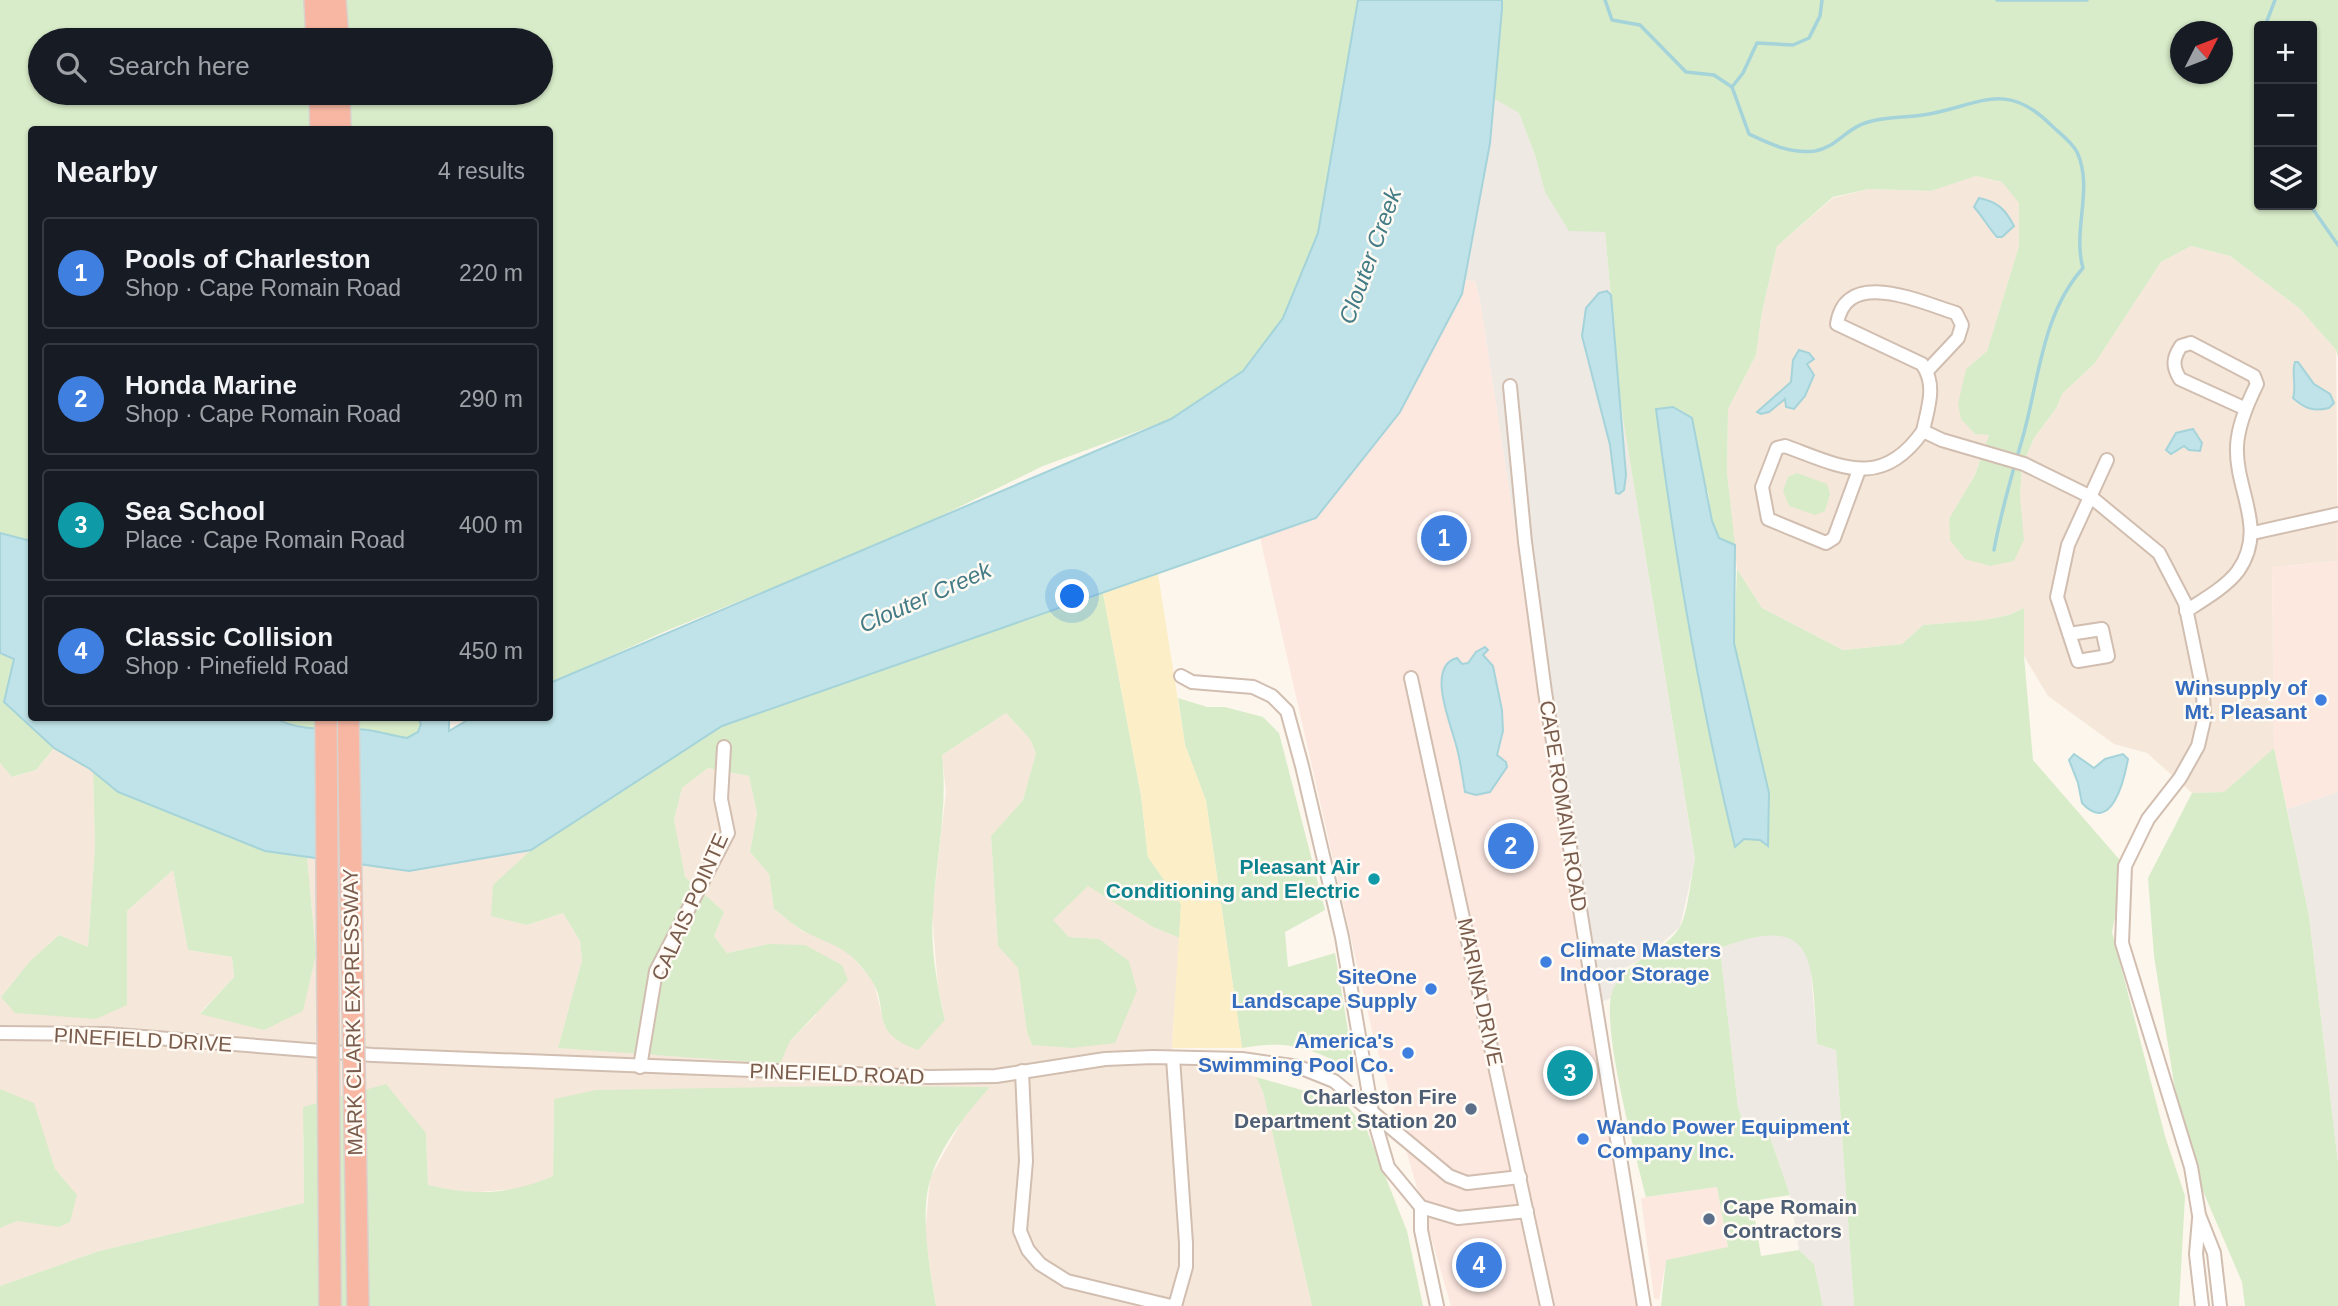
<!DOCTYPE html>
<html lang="en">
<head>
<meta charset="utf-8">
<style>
  :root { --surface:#171b24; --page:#20242c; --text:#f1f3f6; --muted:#9ea1a6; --line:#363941; --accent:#e76f51 }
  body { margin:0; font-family:Arial,sans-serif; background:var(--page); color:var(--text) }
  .controls { position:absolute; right:21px; top:21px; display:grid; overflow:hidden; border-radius:7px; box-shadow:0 2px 5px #0004 }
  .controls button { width:63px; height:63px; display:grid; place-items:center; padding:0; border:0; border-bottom:2px solid var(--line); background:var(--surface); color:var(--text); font:35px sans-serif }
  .compass { position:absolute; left:2170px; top:21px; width:63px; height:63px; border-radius:50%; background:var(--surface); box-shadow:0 2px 5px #0004; rotate:48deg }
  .you { position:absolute; left:1073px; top:597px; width:24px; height:24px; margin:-18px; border:5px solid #fff; border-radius:50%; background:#1a73e8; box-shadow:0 0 0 10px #1a73e833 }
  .badge { display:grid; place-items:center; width:46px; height:46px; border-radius:50%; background:var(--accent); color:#fff; font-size:23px; font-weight:700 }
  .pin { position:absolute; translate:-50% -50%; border:4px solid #fff; box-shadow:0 2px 7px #0006 }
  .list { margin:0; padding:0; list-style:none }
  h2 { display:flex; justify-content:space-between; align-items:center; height:91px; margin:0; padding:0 28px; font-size:30px }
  h2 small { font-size:23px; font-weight:400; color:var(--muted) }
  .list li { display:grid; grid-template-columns:46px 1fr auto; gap:21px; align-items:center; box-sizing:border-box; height:112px; margin:0 14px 14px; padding:0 14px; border:2px solid var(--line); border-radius:7px }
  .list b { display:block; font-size:26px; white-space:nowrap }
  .list p { margin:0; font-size:23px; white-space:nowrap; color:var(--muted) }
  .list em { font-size:23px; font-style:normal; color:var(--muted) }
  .icon { flex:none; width:38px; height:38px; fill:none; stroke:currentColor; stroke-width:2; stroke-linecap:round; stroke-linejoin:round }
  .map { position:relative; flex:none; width:2338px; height:1306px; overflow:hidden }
  .search { position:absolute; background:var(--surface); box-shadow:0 2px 5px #0004; left:28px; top:28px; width:525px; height:77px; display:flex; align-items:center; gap:18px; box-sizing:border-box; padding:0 24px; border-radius:38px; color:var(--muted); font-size:26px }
  .panel { position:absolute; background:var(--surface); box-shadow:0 2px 5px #0004; left:28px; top:126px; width:525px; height:595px; border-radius:7px }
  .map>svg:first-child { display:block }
</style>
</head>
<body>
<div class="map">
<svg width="2338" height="1306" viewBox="0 0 2338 1306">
  <rect width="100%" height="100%" fill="#fdf6ec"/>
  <!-- residential -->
  <g fill="#f5e8da">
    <path d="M 1976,176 L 2002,182 L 2019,202 L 2019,246 L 1987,351 L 1966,369 L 1989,435 L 1975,475 L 1949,520 L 1950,540 L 2020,497 L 2022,466 L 2034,438 L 2057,407 L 2062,394 L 2095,363 L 2161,262 L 2191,246 L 2230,256 L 2299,308 L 2336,350 L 2338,561 L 2272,567 L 2274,748 L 2224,792 L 2192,793 L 2147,753 L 2114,744 L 2048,696 L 2024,656 L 2024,608 L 2009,615 L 1984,620 L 1923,625 L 1902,644 L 1843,650 L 1762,608 L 1737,569 L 1727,472 L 1728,409 L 1756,355 L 1762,312 L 1777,246 L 1833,198 L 1869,189 L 1931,191 Z"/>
    <path d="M 1006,713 L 1030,739 L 1036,753 L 1023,800 L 991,837 L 998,945 L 1018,968 L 1027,1032 L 1032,1045 L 1099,939 L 1069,937 L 1052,920 L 1088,885 L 1153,927 L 1180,938 L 1172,1048 L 1166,1064 L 1204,1063 L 1256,1077 L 1263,1092 L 1312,1306 L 936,1306 L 925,1235 L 930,1178 L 965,1115 L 989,1087 L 554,1100 L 553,1176 L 522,1189 L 463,1193 L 428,1185 L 426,1133 L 303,1133 L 304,1203 L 99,1251 L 0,1286 L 0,763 L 13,777 L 36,770 L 54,748 L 93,771 L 95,846 L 88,947 L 59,935 L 30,961 L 1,997 L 125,946 L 127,911 L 173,870 L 188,950 L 232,957 L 234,977 L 200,1013 L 316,954 L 307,857 L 409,871 L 531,850 L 514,867 L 527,925 L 563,913 L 580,941 L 582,960 L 558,1048 L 790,1041 L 816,1015 L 768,944 L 727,953 L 714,936 L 723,912 L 685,877 L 678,856 L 674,820 L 682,788 L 708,768 L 749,776 L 757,813 L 750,852 L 769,874 L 774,909 L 802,931 L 843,947 L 873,980 L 885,1027 L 945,1020 L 938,987 L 932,914 L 946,792 L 942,755 Z"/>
  </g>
  <!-- commercial -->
  <g fill="#fde8e0">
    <path d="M 1465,280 L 1475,281 L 1480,300 L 1589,1007 L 1640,1306 L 1451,1306 L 1373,1035 L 1260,538 L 1316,518 L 1462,294 Z"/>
    <path d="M 2338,561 L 2338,792 L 2287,809 L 2274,748 L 2272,567 Z"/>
    <path d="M 1717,1187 L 1728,1248 L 1666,1260 L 1659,1300 L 1654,1298 L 1641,1198 Z"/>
  </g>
  <!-- industrial -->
  <g fill="#efe9e4">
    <path d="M 1493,97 L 1519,113 L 1535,155 L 1545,192 L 1605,232 L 1621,406 L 1695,860 L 1680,927 L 1647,956 L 1627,967 L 1612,991 L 1611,998 L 1589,1007 L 1480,300 L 1475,281 L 1465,280 L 1490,143 Z"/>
    <path d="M 2338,792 L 2338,1163 L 2309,916 L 2287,809 Z"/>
    <path d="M 1780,933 L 1799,944 L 1810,961 L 1817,1044 L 1836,1050 L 1854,1306 L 1823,1306 L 1814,1264 L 1799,1250 L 1790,1195 L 1769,1134 L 1746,1129 L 1738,1108 L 1720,948 L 1741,940 Z"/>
  </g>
  <!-- green -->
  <g fill="#d8ecc9" fill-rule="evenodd">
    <path d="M 0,0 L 1358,0 L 1318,233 L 1283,318 L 1243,371 L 1171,419 L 1043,466 L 896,538 L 666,631 L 550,683 L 550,130 L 32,130 L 31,541 L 0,533 ZM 40,40 L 541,40 L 541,93 L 40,93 Z"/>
    <path d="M 1500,0 L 2338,0 L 2338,357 L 2336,350 L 2299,308 L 2230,256 L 2191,246 L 2161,262 L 2095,363 L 2062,394 L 2057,407 L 2034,438 L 2022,466 L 2020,497 L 2024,540 L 2014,561 L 1990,566 L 1965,559 L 1950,540 L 1949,519 L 1975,475 L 1989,435 L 1975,434 L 1961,419 L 1958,404 L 1966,369 L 1987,351 L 2019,246 L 2019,203 L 2002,182 L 1976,176 L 1931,191 L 1869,189 L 1833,197 L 1777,246 L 1762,312 L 1756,355 L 1728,409 L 1727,472 L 1735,545 L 1719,538 L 1712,521 L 1708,492 L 1656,409 C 1675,556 1699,703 1735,846 L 1744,839 L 1760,840 L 1768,846 L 1769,793 L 1734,643 L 1737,569 L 1762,608 L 1843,650 L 1902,644 L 1923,625 L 1984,620 L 2009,615 L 2024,608 L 2024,656 L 2033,760 L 2125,866 L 2112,932 L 2165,1136 L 2185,1196 L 2179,1306 L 1854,1306 L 1836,1050 L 1817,1044 C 1811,967 1821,909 1720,948 L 1738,1108 L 1746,1129 L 1769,1134 L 1790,1195 L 1752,1201 L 1761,1256 L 1799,1250 L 1814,1264 L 1823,1306 L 1661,1306 L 1666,1260 L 1728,1247 L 1717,1187 L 1646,1197 C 1637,1158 1597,1017 1614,987 C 1630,958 1666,951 1680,927 C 1688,913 1691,877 1695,859 L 1621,406 L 1605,232 L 1569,231 L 1545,192 L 1535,155 L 1519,113 L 1493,98 L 1502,9 ZM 2259,26 L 2312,26 L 2312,205 L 2259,205 ZM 2180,32 L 2222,32 L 2222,74 L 2180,74 Z"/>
    <path d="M 1797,473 L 1827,484 L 1830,494 L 1825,511 L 1815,515 L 1789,506 L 1783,491 L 1788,477 Z"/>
    <path d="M 1103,593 L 1141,795 L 1148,857 L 1181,904 L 1180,938 L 1153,927 L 1088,886 L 1053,920 L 1069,937 L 1099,939 L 1129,961 L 1137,991 L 1115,1043 L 1072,1048 L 1032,1045 L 1027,1032 L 1018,968 L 998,946 L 991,836 L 1023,800 L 1036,753 L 1030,739 L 1006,713 L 942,755 C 948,810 936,858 933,912 C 930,947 937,986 945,1020 L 918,1050 C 865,1031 892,1008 870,978 C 848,947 836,947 805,932 C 794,926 784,916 774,909 L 769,874 L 750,852 L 757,813 L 749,776 L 708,768 L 682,788 L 674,820 L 685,877 L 724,912 L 714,936 L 727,953 L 768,944 L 805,945 L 842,965 L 848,980 L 790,1041 L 780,1064 L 558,1048 L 582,960 L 580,941 L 563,913 L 527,925 L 491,916 L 493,885 L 531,850 L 722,726 Z"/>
    <path d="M 0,653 L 15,658 L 33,727 L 54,748 L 36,770 L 12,777 L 0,763 Z"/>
    <path d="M 1178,698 L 1207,707 L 1225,707 L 1263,717 L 1279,733 L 1325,910 L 1285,932 L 1288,967 L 1335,953 L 1355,1072 C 1315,1049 1290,1039 1242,1048 L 1206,801 L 1185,745 Z"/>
    <path d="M 275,718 L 418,718 L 421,723 L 418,732 L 407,738 C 394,736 381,732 368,730 C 338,727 303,734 275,718 Z"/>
    <path d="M 2274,748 L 2309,916 L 2338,1163 L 2338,1306 L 2245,1306 L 2242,1282 L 2184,1147 L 2154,956 L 2148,878 L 2192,793 L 2224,792 Z"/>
    <path d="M 93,771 L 118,792 L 265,851 L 307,857 L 316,954 L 303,1011 L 264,1030 L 200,1014 L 234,977 L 232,957 L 188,950 L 173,870 L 127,911 L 127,1005 L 96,1019 L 15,1013 L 1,997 L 30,961 L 59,935 L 88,947 L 95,846 Z"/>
    <path d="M 1256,1077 L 1344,1102 L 1366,1128 L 1407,1231 L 1423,1306 L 1312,1306 L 1263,1092 Z"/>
    <path d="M 386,1084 L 426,1133 L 428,1185 C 475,1196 508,1195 553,1176 L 554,1099 L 596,1090 L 846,1086 L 990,1087 C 968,1111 941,1146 931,1177 C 919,1213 930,1269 936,1306 L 0,1306 L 0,1286 L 99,1251 L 304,1203 L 303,1107 Z"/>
    <path d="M 0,1089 L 34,1103 L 55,1169 L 77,1195 L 70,1222 L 59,1227 L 17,1221 L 0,1228 Z"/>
  </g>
  <!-- sand -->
  <path fill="#fcefc7" d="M 1158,574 L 1185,745 L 1206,801 L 1242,1048 L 1172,1048 L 1181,904 L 1148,857 L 1141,795 L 1103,593 Z"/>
  <!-- water -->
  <g fill="#bfe3e8" stroke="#a5d3da" stroke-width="2">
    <path d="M 1358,0 L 1502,0 L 1502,9 L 1490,143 L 1462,294 L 1400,412 L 1316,518 L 722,726 L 531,850 L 409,871 L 265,851 L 118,792 L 90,769 L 54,748 L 4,702 L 14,659 L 0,653 L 0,533 L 31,541 L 32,718 L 275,718 C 303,734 338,727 368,730 C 381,732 394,736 407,738 L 418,732 L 421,724 L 418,718 L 449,718 L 449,731 L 471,718 L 550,718 L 550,683 L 1171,419 L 1243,371 L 1283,318 L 1318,233 Z"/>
    <path d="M 1979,198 C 1998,202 2005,209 2014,226 L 2002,237 L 1997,237 C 1988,227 1983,217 1974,207 Z"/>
    <path d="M 1607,291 L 1611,295 L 1626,475 L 1624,490 L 1619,494 L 1616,493 L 1610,445 L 1582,336 L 1586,308 L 1599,293 Z"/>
    <path d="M 1799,350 L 1809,353 L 1814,359 L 1807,364 L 1814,375 L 1805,396 L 1794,409 L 1786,407 L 1785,399 L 1769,412 L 1761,414 L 1757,412 L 1791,382 L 1793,360 Z"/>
    <path d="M 2295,362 L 2298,362 L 2314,384 L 2330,394 L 2334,403 L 2329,408 C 2313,412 2304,408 2293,398 C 2297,385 2291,374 2295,362 Z"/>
    <path d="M 1673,407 L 1692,418 L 1712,521 L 1719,538 L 1735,545 L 1734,643 L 1769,793 L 1768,846 L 1760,840 L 1744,839 L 1735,847 C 1700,703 1675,556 1656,409 Z"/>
    <path d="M 2193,429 L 2202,443 L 2200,451 L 2189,450 L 2184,446 L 2171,454 L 2166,450 L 2176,433 Z"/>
    <path d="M 1485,647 L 1488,650 L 1483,655 L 1493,666 L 1502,710 L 1503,731 L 1497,755 L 1506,762 L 1507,767 L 1490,792 L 1476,795 L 1465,792 C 1462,775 1460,755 1454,738 C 1449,719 1427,666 1457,658 L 1462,664 L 1468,663 L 1476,652 Z"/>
    <path d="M 2074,754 L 2094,768 L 2105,759 L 2123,754 L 2128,759 C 2124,781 2111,835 2082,803 L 2078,783 L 2069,760 Z"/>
  </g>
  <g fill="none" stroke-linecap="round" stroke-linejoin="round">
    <!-- stream -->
    <g stroke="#a5d3da" stroke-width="3.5">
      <path d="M 1605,0 L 1612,20 L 1640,25 L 1686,72 L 1714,75 L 1732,87 L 1749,134 C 1770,144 1790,154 1815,151 C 1835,148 1846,129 1865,123 C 1884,116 1903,118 1923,115 C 1977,107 2004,78 2051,125 C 2059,133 2072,142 2077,152 C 2094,189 2072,230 2083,268 C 2041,315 2039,382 2022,440 C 2011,477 2001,512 1994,550"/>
      <path d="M 1997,0 L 2087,0"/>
      <path d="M 2265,26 L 2275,0"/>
      <path d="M 2259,41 L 2259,46"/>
      <path d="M 1732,87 L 1743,73 L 1757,43 L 1793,45 L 1809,38 L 1820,16 L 1822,0"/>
      <path d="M 2310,205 L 2338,245"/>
    </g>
    <!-- minor casing -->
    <g stroke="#d1beb0" stroke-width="16">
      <g id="minor">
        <path d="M 1510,386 L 1525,542 L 1545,692 L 1644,1306"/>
        <path d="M 1923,431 C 1928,407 1937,385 1922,364 L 1837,324 C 1846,266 1922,303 1956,313 L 1962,325 L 1958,338 L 1927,371"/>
        <path d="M 1859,470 L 1834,538 L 1826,543 L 1768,519 L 1762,487 L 1777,448 L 1785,446 C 1840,466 1881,491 1923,431 L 1942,440 L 2024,464 L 2091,497 L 2159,553 L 2185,603 L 2203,691 L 2204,720 L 2198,746 L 2180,778 L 2148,819 L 2125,866 L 2122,943 L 2191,1167 L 2199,1215 L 2214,1253 L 2220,1306"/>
        <path d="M 2253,533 L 2338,514"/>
        <path d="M 2186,611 C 2203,600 2226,587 2238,571 C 2268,528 2235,491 2237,446 C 2238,425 2248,402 2257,384 L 2254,376 L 2191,343 L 2181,346 C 2173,358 2172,366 2180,379 L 2246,409"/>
        <path d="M 2069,634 L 2102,629 L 2108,656 L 2078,661 L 2057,597 L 2068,545 L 2107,460"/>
        <path d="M 1181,676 L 1192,682 L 1253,687 L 1272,696 L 1287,711 L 1302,766 L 1342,937 L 1372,1112 L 1449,1176 L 1467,1183 L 1520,1177"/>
        <path d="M 1411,678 L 1547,1306"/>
        <path d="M 0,1033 L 105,1034 L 373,1055 L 929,1077 L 996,1076 L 1105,1059 L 1153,1057 L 1242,1059 L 1299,1067 L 1334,1081 L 1372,1112 L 1388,1167 L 1421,1207 L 1458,1218 L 1527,1211"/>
        <path d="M 1173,1058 L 1186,1243 L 1186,1267 L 1175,1306"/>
        <path d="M 640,1067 L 656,971 L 728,833 L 721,799 L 724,747"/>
        <path d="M 1022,1071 L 1026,1161 L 1020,1231 L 1028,1250 L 1040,1264 L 1067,1281 L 1171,1306"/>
        <path d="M 1421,1207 L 1421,1230 L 1437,1306"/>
        <path d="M 2199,1219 L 2196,1254 L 2202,1306"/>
      </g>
    </g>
    <!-- motorway casing -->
    <g stroke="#dad1cd" stroke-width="24">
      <g id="motorway">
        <path d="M 315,0 L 317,40"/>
        <path d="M 335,0 L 338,40"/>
        <path d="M 320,93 L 321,130"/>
        <path d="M 339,93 L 340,130"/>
        <path d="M 348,718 L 351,888"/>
      </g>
    </g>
    <!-- minor -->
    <use href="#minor" stroke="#fff" stroke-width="12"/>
    <!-- motorway -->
    <use href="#motorway" stroke="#f7b7a3" stroke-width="21"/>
    <!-- motorway-bridge casing -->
    <g stroke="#dad1cd" stroke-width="24" stroke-linecap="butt">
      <g id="motorway-bridge">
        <path d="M 326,718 L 330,1306"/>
        <path d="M 351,888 L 358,1306"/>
      </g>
    </g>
    <!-- motorway-bridge -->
    <use href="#motorway-bridge" stroke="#f7b7a3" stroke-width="21"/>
  </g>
  <!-- markers -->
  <g fill="#3f7fe0" stroke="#fffaf3" stroke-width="2.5">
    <circle cx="2321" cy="700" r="7"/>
    <circle cx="1546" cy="962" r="7"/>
    <circle cx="1431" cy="989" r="7"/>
    <circle cx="1408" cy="1053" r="7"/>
    <circle cx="1583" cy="1139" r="7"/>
  </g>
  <circle fill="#0f9aa8" stroke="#fffaf3" stroke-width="2.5" cx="1374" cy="879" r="7"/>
  <g fill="#5c6f8a" stroke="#fffaf3" stroke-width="2.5">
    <circle cx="1471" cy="1109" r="7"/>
    <circle cx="1709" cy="1219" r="7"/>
  </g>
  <g text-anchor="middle" stroke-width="5" stroke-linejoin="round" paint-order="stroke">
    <!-- shop labels -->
    <g font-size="21" font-weight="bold" fill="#366cbe" stroke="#fffaf3" text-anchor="end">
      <text x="2307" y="695">Winsupply of<tspan x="2307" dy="24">Mt. Pleasant</tspan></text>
      <text x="1560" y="957" text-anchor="start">Climate Masters<tspan x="1560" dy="24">Indoor Storage</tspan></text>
      <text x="1417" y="984">SiteOne<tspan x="1417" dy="24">Landscape Supply</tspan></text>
      <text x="1394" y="1048">America's<tspan x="1394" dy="24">Swimming Pool Co.</tspan></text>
      <text x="1597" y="1134" text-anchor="start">Wando Power Equipment<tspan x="1597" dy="24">Company Inc.</tspan></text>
    </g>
    <!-- street labels -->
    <g font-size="21" fill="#7a5c4d" stroke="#fffaf3">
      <text transform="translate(1563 806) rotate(81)" y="7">CAPE ROMAIN ROAD</text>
      <text transform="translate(690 907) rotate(-66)" y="7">CALAIS POINTE</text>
      <text transform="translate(1480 992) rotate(78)" y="7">MARINA DRIVE</text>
      <text transform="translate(353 1012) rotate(-91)" y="7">MARK CLARK EXPRESSWAY</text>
      <text transform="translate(143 1040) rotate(3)" y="7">PINEFIELD DRIVE</text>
      <text transform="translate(837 1074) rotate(2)" y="7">PINEFIELD ROAD</text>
    </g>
    <!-- culture labels -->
    <g font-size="21" font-weight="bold" fill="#0d838f" stroke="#fffaf3" text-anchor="end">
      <text x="1360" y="874">Pleasant Air<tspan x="1360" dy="24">Conditioning and Electric</tspan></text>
    </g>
    <!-- service labels -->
    <g font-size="21" font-weight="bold" fill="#4e5e75" stroke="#fffaf3" text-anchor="end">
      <text x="1457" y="1104">Charleston Fire<tspan x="1457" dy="24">Department Station 20</tspan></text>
      <text x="1723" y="1214" text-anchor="start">Cape Romain<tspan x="1723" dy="24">Contractors</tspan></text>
    </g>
    <!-- water labels -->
    <g font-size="23" font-style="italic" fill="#437c86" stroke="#fffaf3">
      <text transform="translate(1370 256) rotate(-70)" y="8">Clouter Creek</text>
      <text transform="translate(925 597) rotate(-24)" y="8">Clouter Creek</text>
    </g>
  </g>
</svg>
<div class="controls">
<button>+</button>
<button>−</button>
<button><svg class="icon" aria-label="layers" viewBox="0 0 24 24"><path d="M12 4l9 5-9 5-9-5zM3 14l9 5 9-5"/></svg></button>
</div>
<svg class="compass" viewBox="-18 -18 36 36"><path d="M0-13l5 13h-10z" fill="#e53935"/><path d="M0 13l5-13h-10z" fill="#9ea1a6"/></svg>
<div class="you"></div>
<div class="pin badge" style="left:1444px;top:538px;background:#3f7fe0">1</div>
<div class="pin badge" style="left:1511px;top:846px;background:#3f7fe0">2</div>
<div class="pin badge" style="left:1570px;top:1073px;background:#0f9aa8">3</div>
<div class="pin badge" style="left:1479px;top:1265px;background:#3f7fe0">4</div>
<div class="search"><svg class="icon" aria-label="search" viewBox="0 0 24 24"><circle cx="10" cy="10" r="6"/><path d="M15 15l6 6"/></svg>Search here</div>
<section class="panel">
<h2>Nearby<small>4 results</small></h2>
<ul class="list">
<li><span class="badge" style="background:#3f7fe0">1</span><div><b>Pools of Charleston</b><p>Shop · Cape Romain Road</p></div><em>220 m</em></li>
<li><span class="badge" style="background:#3f7fe0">2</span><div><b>Honda Marine</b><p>Shop · Cape Romain Road</p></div><em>290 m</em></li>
<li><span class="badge" style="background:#0f9aa8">3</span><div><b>Sea School</b><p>Place · Cape Romain Road</p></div><em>400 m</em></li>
<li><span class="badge" style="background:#3f7fe0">4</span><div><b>Classic Collision</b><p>Shop · Pinefield Road</p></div><em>450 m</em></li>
</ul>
</section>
</div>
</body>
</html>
